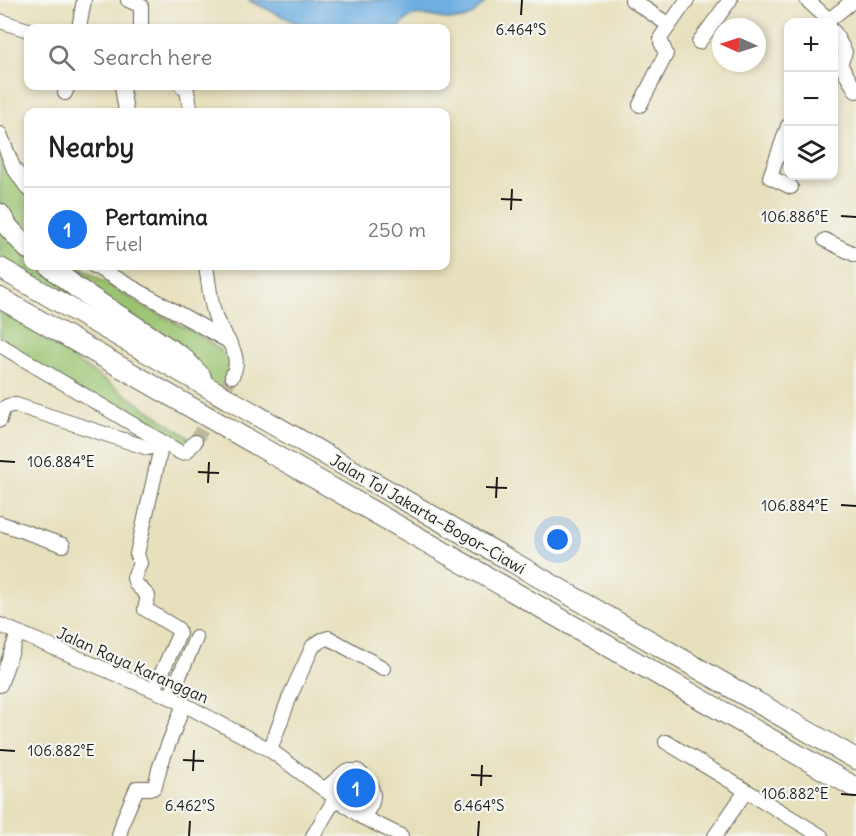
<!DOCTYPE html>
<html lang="en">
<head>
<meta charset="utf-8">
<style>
  :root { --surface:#fff; --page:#f6f6f6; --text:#222; --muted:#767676; --line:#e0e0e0; --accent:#1a73e8 }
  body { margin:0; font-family:Delius,sans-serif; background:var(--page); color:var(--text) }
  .controls { position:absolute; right:18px; top:18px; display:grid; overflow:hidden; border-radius:12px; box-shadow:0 3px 9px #0003 }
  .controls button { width:54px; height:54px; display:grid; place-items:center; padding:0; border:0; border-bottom:2px solid var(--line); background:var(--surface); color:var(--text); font:30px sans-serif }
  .compass { position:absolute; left:712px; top:18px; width:54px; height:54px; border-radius:50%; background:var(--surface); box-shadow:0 3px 9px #0003; rotate:273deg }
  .you { position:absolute; left:558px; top:540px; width:21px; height:21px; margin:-15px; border:4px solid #fff; border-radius:50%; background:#1a73e8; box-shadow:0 0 0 9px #1a73e833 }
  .badge { display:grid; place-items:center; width:39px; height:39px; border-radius:50%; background:var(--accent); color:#fff; font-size:20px; font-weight:700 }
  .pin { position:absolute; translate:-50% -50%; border:3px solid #fff; box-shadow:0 2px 6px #0006 }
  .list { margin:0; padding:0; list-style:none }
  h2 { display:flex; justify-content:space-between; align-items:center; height:78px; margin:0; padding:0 24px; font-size:26px }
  h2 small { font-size:20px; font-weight:400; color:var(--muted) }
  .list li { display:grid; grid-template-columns:39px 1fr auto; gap:18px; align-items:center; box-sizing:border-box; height:84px; padding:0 24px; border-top:2px solid var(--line) }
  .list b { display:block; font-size:22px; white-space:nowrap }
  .list p { margin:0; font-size:20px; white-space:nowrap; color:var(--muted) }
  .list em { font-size:20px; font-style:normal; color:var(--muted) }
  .icon { flex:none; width:33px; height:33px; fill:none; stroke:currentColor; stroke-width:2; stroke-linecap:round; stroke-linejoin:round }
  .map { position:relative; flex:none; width:856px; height:836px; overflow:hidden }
  .search { position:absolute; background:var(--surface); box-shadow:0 3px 9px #0003; left:24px; top:24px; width:426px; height:66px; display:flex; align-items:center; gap:15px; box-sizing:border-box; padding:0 21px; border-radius:12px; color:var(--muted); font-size:22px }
  .panel { position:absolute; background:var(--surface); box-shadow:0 3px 9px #0003; left:24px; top:108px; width:426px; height:162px; border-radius:12px }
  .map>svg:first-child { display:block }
</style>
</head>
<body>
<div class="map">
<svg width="856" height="836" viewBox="0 0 856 836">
  <rect width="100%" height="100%" fill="#f6f6f2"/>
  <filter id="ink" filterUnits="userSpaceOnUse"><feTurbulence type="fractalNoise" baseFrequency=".0167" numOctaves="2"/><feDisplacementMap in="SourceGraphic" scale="12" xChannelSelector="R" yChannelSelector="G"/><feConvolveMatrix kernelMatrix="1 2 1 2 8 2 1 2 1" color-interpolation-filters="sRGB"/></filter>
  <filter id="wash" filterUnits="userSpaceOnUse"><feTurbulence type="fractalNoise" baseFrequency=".008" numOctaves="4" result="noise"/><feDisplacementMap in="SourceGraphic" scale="24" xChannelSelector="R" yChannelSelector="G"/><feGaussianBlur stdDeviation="1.35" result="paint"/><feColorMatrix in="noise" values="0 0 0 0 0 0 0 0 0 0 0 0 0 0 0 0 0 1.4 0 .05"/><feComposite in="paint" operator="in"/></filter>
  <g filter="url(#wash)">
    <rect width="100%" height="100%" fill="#e7e0bd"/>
    <!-- green -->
    <g fill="#9ac36f" stroke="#5b7046" stroke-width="1.5">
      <path d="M 0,145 L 22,190 L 28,197 L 28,266 L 79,266 L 143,306 L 192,331 L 220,350 L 236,370 L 221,396 L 0,268 Z"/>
      <path d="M 0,309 L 195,442 L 186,452 L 0,345 Z"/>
    </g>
    <!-- water -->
    <path fill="#6eaee1" stroke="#45657e" stroke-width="1.5" d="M 248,0 L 487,0 C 482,6 474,15 466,18 C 440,27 415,0 400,28 L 307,28 Z"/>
  </g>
  <g filter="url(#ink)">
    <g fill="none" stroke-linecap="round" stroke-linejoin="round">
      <!-- minor-tunnel -->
      <path stroke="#beb99d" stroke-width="14" stroke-dasharray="14 7" stroke-linecap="butt" d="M 195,442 L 232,376"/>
      <!-- minor casing -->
      <g stroke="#636154" stroke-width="16">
        <g id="minor">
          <path d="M 128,0 L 141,6 L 141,28"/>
          <path d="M 632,0 L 669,25"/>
          <path d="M 807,0 L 829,20"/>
          <path d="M 0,21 L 28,30"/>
          <path d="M 828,22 L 829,20 L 854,0"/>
          <path d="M 79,28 L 84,0"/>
          <path d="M 834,32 L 845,52 L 840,64 L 856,91"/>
          <path d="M 699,42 L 730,0"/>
          <path d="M 122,86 L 126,112"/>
          <path d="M 182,86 L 187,91 L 191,112"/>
          <path d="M 65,93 L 68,86"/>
          <path d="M 640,105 L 666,54 L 661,42 L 661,37 L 687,0"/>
          <path d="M 788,126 L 770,177 L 791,187"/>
          <path d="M 0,134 L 13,167 L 28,189"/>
          <path d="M 825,240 L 856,255"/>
          <path d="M 94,266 L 228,341"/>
          <path d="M 206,266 C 209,283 210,304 217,321 C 225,338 244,356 232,376"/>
          <path d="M 0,345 L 181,453 L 186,452 L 195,442"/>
          <path d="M 0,420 C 2,410 4,404 16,405 L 148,448"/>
          <path d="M 0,523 L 63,545"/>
          <path d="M 0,625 L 170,697 L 270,750 L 362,817 L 401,836"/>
          <path d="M 0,685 L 18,633"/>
          <path d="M 154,690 L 179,634 L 178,629 L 145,609 L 148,596 L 136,584 L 134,578 L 140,563 L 137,554 L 162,443"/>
          <path d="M 170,697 L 196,638"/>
          <path d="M 666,742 L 821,836"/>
          <path d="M 270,750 L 290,696 L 313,646 L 322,640 L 329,638 L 383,668"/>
          <path d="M 325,789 L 346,771 L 358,771 C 375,786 379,800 362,817"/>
          <path d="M 119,836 L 124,818 L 137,788 L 153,788 L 155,786 L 160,766 L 184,704"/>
          <path d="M 313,836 L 336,797"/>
          <path d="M 715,836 L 746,791"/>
        </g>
      </g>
      <!-- highway casing -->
      <g stroke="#636154" stroke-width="22">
        <g id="highway">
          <path d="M 0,214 L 8,227 L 28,249"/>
          <path d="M 49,266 L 77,288 L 182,357 L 201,377"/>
          <path d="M 0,268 L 856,759"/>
          <path d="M 0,298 L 856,788"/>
        </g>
      </g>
      <!-- minor -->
      <use href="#minor" stroke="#fff" stroke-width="14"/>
      <!-- highway -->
      <use href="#highway" stroke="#fff" stroke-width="20"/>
    </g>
  </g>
  <!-- ticks -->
  <path fill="none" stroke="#1c1c1c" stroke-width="2" d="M 521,15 L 522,0M 501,199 L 522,200M 511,210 L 512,189M 841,216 L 856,217M 0,461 L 15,462M 198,472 L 219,473M 208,483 L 209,462M 486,487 L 507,488M 496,498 L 497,477M 841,505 L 856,506M 0,750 L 15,751M 183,760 L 204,761M 193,771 L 194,750M 471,775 L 492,776M 481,786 L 482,765M 841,794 L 856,795M 189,836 L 190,821M 478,836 L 479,821"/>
  <g text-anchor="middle" stroke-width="4.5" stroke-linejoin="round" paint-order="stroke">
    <!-- street labels -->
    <g font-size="16" fill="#1c1c1c" stroke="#f6f6f2">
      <text transform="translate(428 514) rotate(30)" y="6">Jalan Tol Jakarta–Bogor–Ciawi</text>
      <text transform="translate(133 665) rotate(24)" y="6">Jalan Raya Karanggan</text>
    </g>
  </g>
  <g font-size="15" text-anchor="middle" fill="#1c1c1c" stroke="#f6f6f2" stroke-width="4.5" stroke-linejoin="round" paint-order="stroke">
    <text x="521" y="35">6.464°S</text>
    <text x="795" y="222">106.886°E</text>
    <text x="61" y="467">106.884°E</text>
    <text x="795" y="511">106.884°E</text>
    <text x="61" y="756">106.882°E</text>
    <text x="795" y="799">106.882°E</text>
    <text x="190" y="811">6.462°S</text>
    <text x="479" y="811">6.464°S</text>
  </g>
</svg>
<div class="controls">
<button>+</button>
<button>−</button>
<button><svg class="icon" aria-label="layers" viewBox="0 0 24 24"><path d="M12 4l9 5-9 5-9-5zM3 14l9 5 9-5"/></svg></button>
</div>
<svg class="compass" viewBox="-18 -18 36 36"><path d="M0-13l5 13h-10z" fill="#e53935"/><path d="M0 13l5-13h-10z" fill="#767676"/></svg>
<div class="you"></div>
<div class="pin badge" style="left:356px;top:788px">1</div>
<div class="search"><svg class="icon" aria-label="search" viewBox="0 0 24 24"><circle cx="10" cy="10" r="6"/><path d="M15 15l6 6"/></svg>Search here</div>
<section class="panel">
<h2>Nearby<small></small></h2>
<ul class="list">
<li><span class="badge">1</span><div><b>Pertamina</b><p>Fuel</p></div><em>250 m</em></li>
</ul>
</section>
</div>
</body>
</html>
